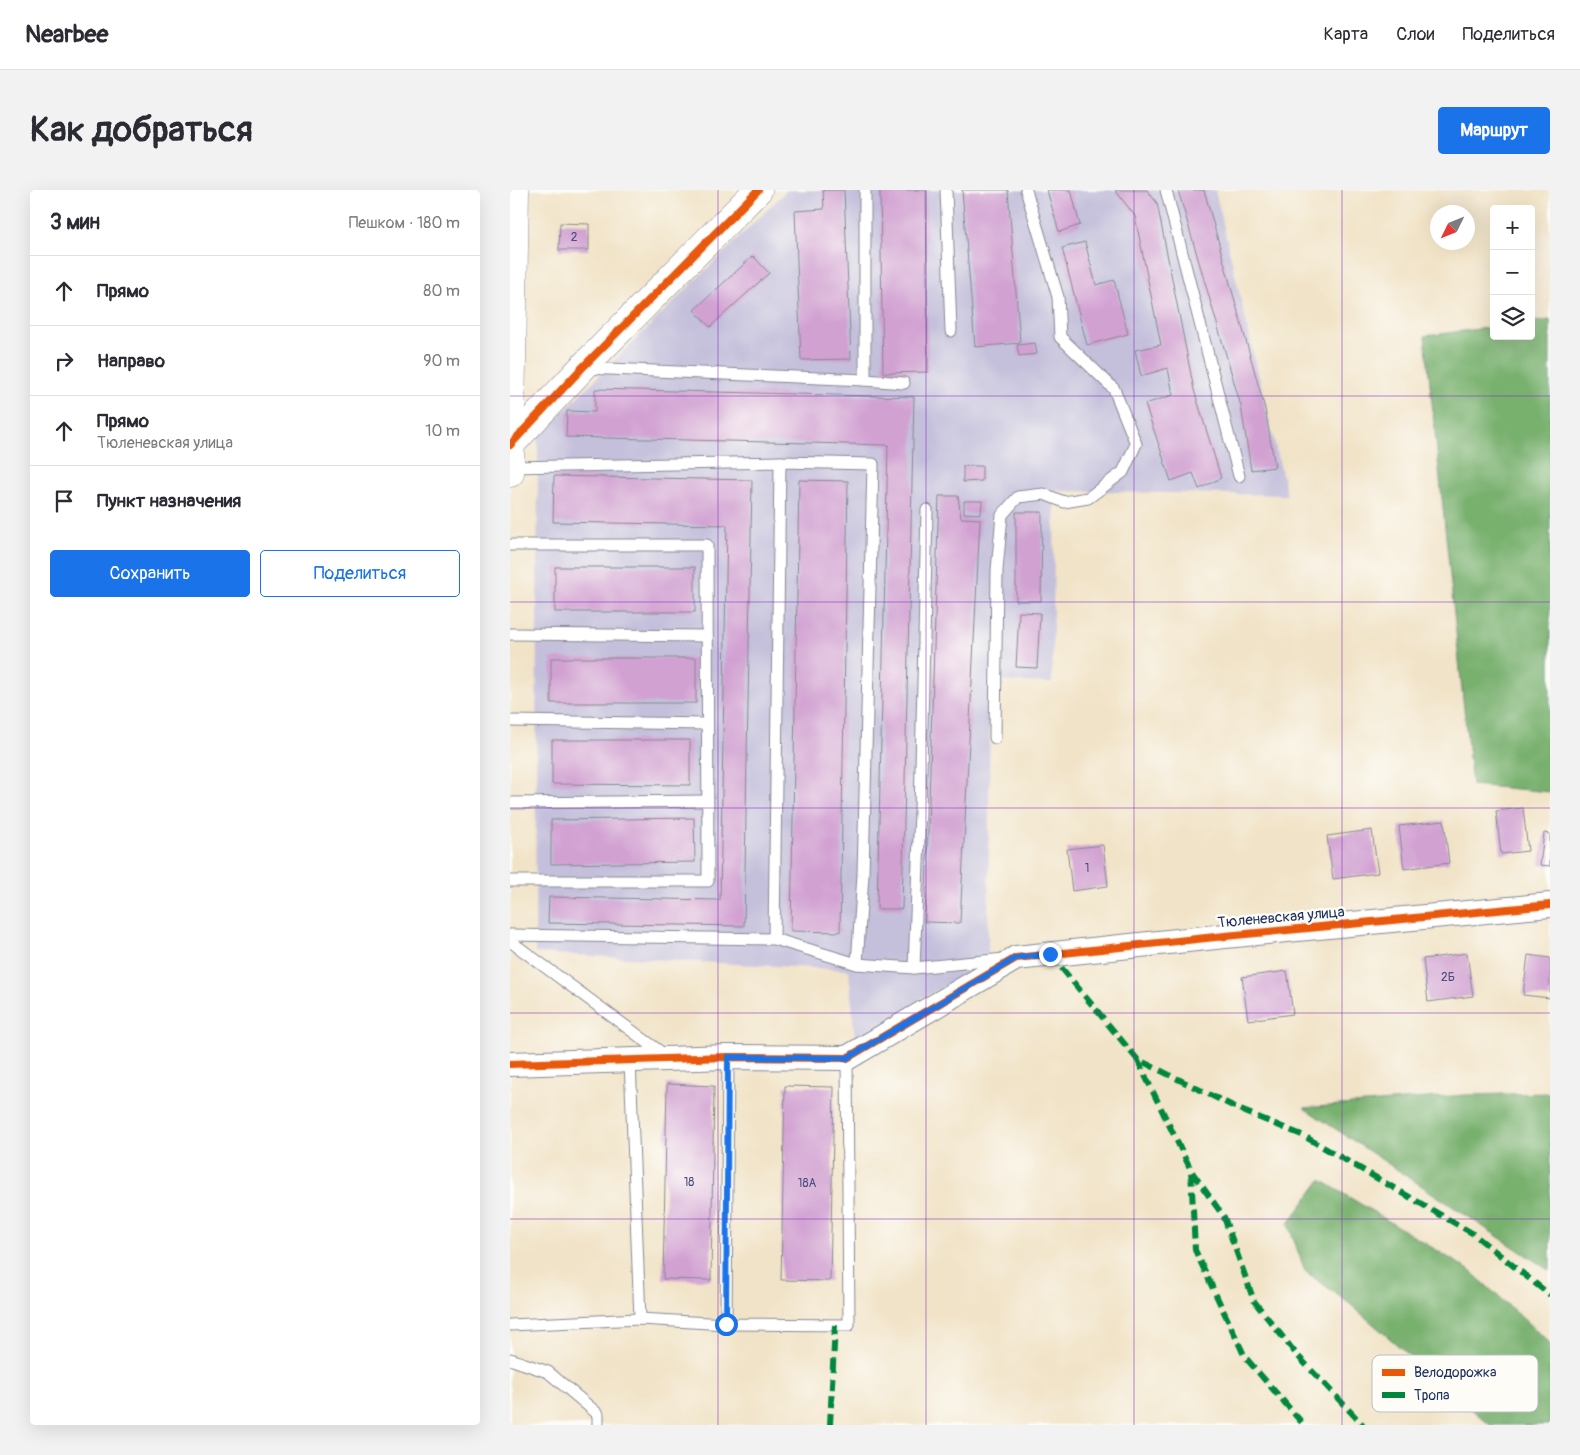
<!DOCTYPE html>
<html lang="ru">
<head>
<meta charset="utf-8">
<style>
  :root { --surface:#fff; --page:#f2f2f3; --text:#2b2b33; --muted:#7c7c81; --line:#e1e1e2; --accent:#1a73e8 }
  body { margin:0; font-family:Pangolin,sans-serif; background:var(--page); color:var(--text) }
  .controls { position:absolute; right:15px; top:15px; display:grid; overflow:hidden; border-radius:5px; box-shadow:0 5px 20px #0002 }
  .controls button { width:45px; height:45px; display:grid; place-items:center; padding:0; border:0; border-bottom:1px solid var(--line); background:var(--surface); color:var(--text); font:25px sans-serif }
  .compass { position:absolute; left:920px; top:15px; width:45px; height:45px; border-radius:50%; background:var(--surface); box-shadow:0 5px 20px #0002; rotate:227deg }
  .stop { position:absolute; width:15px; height:15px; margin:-11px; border:4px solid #1a73e8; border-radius:50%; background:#fff }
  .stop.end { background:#1a73e8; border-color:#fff; box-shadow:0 1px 5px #0008 }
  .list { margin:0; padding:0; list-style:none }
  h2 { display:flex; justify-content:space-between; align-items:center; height:65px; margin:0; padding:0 20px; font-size:21px }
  h2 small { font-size:16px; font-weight:400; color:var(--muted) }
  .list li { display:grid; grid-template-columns:32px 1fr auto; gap:15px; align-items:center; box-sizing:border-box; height:70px; padding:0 20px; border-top:1px solid var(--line) }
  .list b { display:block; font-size:19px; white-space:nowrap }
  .list p { margin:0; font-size:16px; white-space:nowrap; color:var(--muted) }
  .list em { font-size:16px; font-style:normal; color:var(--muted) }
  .actions { display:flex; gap:10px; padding:15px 20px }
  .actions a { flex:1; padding:11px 0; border:1px solid var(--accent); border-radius:5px; text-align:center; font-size:18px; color:var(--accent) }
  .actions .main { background:var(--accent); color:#fff }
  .icon { flex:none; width:28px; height:28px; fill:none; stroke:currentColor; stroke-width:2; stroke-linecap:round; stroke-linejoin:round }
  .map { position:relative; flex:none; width:1040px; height:1235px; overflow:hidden; border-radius:5px }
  header { display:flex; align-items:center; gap:30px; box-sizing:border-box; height:70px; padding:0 25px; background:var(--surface); border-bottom:1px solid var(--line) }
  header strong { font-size:24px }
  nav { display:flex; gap:28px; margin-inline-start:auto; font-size:18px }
  .intro { display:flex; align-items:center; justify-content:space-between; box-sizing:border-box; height:120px; padding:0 30px }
  h1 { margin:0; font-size:35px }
  .button { padding:12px 22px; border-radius:5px; background:var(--accent); color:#fff; font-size:18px; font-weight:700 }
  main { display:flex; gap:30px; padding:0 30px }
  aside { flex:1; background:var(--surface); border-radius:5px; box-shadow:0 5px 20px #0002 }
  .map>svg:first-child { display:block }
</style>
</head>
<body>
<header>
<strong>Nearbee</strong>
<nav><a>Карта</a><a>Слои</a><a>Поделиться</a></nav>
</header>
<div class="intro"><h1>Как добраться</h1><a class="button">Маршрут</a></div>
<main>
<aside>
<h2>3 мин<small>Пешком · 180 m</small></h2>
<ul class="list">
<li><svg class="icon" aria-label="ahead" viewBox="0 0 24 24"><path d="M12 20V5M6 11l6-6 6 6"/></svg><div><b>Прямо</b></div><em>80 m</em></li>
<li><svg class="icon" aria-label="right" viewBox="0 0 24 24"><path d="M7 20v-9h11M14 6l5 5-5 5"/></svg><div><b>Направо</b></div><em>90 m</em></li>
<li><svg class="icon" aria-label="ahead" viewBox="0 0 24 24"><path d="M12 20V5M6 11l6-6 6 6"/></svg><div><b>Прямо</b><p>Тюленевская улица</p></div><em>10 m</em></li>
<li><svg class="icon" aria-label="arrive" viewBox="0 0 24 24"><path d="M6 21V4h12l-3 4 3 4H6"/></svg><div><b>Пункт назначения</b></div></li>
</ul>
<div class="actions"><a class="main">Сохранить</a><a>Поделиться</a></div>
</aside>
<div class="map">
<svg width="1040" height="1235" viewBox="0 0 1040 1235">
  <rect width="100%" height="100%" fill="#fdfcf7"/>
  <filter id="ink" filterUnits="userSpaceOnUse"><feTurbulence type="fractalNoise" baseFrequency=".02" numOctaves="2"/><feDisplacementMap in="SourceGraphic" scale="10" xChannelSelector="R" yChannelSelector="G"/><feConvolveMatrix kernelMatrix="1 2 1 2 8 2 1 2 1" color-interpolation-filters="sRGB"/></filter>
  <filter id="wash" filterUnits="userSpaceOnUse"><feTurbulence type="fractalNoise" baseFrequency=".0096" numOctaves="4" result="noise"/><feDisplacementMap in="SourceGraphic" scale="20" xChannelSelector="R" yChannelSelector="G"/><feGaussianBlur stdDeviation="1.12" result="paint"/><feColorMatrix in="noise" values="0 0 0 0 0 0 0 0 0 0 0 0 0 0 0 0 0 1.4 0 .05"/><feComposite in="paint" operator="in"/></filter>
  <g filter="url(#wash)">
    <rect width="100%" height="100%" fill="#f1e3c7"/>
    <!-- industrial -->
    <path fill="#c4c0db" d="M 277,0 L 705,0 L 777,305 L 545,301 L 542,493 L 480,491 L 478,776 L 409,809 L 386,850 L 345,850 L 339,780 L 25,763 L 28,246 Z"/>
    <!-- forest -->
    <g fill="#78b06e" stroke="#4a7066">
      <path d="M 1040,130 L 1040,602 L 962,595 L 915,146 L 984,137 L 984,146 L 1021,146 L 1021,132 Z"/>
      <path d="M 1040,903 L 1040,1081 L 794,918 L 954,905 Z"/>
      <path d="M 811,990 L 959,1080 L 1040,1153 L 1040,1235 L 980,1235 L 840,1114 L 795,1081 L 778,1034 Z"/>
    </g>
    <g id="blocks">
      <!-- building -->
      <g fill="#d1a1d2">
        <path d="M 313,0 L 334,0 L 341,169 L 291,170 L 285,21 L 314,19 Z"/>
        <path d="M 370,0 L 416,0 L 418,182 L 373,183 Z"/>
        <path d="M 452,0 L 498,0 L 510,153 L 465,157 Z"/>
        <path d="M 537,0 L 561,0 L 570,35 L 549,42 Z"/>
        <path d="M 605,0 L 637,0 L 647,13 L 684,200 L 711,288 L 689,299 L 683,283 L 661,291 L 635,214 L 663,205 L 658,178 L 631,186 L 625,160 L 651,155 L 625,26 Z"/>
        <path d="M 668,0 L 694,0 L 755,219 L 765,277 L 741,280 L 731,216 Z"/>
        <path d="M 50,33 L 79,34 L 79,60 L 49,60 Z"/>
        <path d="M 575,52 L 586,95 L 604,90 L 618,144 L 577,155 L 552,58 Z"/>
        <path d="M 243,66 L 259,83 L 200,137 L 184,120 Z"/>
        <path d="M 525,153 L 527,164 L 509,166 L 507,155 Z"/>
        <path d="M 85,199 L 404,207 L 392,719 L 367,719 L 378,255 L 56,247 L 57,221 L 85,222 Z"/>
        <path d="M 453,276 L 472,276 L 472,291 L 453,292 Z"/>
        <path d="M 44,286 L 242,290 L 234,736 L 38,733 L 39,707 L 210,710 L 217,335 L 43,332 Z"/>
        <path d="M 289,290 L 338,291 L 330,742 L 281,741 Z"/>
        <path d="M 429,306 L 448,306 L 451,328 L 470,329 L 450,733 L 415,732 Z"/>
        <path d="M 454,311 L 472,311 L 471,324 L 454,323 Z"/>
        <path d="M 506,322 L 532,322 L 531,411 L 506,411 Z"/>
        <rect x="45" y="377" width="140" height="45"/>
        <path d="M 509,422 L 530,423 L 527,478 L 506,477 Z"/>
        <rect x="41" y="468" width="145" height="45"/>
        <path d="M 42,550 L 180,550 L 180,595 L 42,594 Z"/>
        <path d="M 1013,618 L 1018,661 L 991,664 L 986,621 Z"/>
        <path d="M 184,628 L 185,672 L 41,674 L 41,630 Z"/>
        <path d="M 934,631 L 939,673 L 894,679 L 889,636 Z"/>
        <path d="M 862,640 L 868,683 L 823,689 L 817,646 Z"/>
        <path d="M 1034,643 L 1040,644 L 1040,676 L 1030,675 Z"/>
        <path d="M 593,655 L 598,696 L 562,701 L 557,659 Z"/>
        <path d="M 957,763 L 963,806 L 918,812 L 913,769 Z"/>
        <path d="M 1018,765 L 1040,768 L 1040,808 L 1013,805 Z"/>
        <path d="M 777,781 L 783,824 L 738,830 L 732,787 Z"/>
        <path d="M 157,894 L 204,896 L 201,1090 L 153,1089 Z"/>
        <path d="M 275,896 L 324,897 L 320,1091 L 271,1090 Z"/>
      </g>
    </g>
  </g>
  <g filter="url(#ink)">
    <use href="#blocks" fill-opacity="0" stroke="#868992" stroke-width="1"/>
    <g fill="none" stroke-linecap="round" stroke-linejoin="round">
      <!-- lane casing -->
      <g stroke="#868992" stroke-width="13">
        <g id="lane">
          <path d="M 436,0 L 441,141"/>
          <path d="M 656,0 L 729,286"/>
          <path d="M 76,178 L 355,190 L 394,193"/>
          <path d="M 355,190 L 355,0"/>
          <path d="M 0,277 L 270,272 L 363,274 L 353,685 L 347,774"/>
          <path d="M 0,355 L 197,355 L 198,691 L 0,691"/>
          <path d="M 0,444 L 197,446"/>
          <path d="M 0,531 L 197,534"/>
          <path d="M 485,548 L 487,380 L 492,325 L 508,307 L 534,304 L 554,312 L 578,308 L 613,282 L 626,254 L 604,199 L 550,147 L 548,107 L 516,0"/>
          <path d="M 0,613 L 197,611"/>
          <path d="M 0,745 L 264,749 L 270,272"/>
          <path d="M 264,749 L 347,774 L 404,778 L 494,769"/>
          <path d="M 0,751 L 156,866"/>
          <path d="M 404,778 L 410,621 L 417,320"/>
          <path d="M 120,870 L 130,1129"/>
          <path d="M 216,1134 L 218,867"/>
          <path d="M 0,1135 L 130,1129 L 216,1134 L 339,1135 L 337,868"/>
          <path d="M 0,1169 L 38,1182 L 88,1224 L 88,1235"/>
        </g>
      </g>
      <!-- street casing -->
      <g stroke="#868992" stroke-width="26">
        <path id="street" d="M 0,874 L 218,867 L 337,868 L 506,768 L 715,746 L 1040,715"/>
      </g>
      <!-- secondary casing -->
      <g stroke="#868992" stroke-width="29">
        <g id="secondary">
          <path d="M 0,255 L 72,178 L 248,0"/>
          <path d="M 0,283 L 5,0"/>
        </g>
      </g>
      <!-- lane -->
      <use href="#lane" stroke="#fff" stroke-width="11"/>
      <!-- street -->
      <use href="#street" stroke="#fff" stroke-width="24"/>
      <!-- secondary -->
      <use href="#secondary" stroke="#fff" stroke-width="28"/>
      <!-- quiet -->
      <g stroke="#00873e" stroke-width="6" stroke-dasharray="12 6" stroke-linecap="butt">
        <path d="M 540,764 L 627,869 L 733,921 L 792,945 L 962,1043 L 1040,1105"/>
        <path d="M 627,869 L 681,980 L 685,1060 L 735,1167 L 794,1235"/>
        <path d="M 682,982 L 714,1027 L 744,1111 L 787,1165 L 853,1235"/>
        <path d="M 320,1235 L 325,1135"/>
      </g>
      <!-- cycleway casing -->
      <g stroke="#fdfcf7" stroke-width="11">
        <g id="cycleway">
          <path d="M 0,255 L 72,178 L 248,0"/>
          <path d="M 0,874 L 218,867 L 337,868 L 506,768 L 715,746 L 1040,715"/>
        </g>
      </g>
      <!-- cycleway -->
      <use href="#cycleway" stroke="#e8590c" stroke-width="8"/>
    </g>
  </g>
  <g fill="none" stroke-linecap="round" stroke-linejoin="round" filter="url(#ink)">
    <!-- route -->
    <path stroke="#1a73e8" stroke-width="6" d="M 216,1134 L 218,867 L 337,868 L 506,768 L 540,764"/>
  </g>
  <!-- grid -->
  <path fill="none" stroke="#7b2cbf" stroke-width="1" stroke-opacity="0.55" d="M 208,0 L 208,1235M 416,0 L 416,1235M 624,0 L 624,1235M 832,0 L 832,1235M 0,206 L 1040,206M 0,412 L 1040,412M 0,618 L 1040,618M 0,823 L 1040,823M 0,1029 L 1040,1029"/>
  <g text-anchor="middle" stroke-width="4.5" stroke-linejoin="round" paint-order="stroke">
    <!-- number labels -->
    <g font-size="12" fill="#484c7b">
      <text x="64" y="51">2</text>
      <text x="577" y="682">1</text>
      <text x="938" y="791">2Б</text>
      <text x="179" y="996">18</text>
      <text x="297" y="997">18А</text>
    </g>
    <!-- street labels -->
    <g font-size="15" fill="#1b2f5e" stroke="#fdfcf7">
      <text transform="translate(771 727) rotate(-5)" y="5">Тюленевская улица</text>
    </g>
  </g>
  <!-- legend -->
  <rect x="862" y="1165" width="166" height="57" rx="8" fill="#fdfcf7" stroke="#b9bec9" stroke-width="1"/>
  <rect x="872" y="1179" width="23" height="7" fill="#e8590c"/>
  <rect x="872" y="1202" width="23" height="6" fill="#00873e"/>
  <g font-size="14" fill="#1b2f5e">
    <text x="904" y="1187">Велодорожка</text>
    <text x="904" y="1210">Тропа</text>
  </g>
</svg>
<div class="controls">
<button>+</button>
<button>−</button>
<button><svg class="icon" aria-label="layers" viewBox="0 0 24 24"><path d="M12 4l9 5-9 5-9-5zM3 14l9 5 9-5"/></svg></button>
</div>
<svg class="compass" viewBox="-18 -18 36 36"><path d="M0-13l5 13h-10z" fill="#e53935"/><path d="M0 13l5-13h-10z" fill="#7c7c81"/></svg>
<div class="stop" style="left:216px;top:1134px"></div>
<div class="stop end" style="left:540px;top:764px"></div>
</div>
</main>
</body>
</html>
